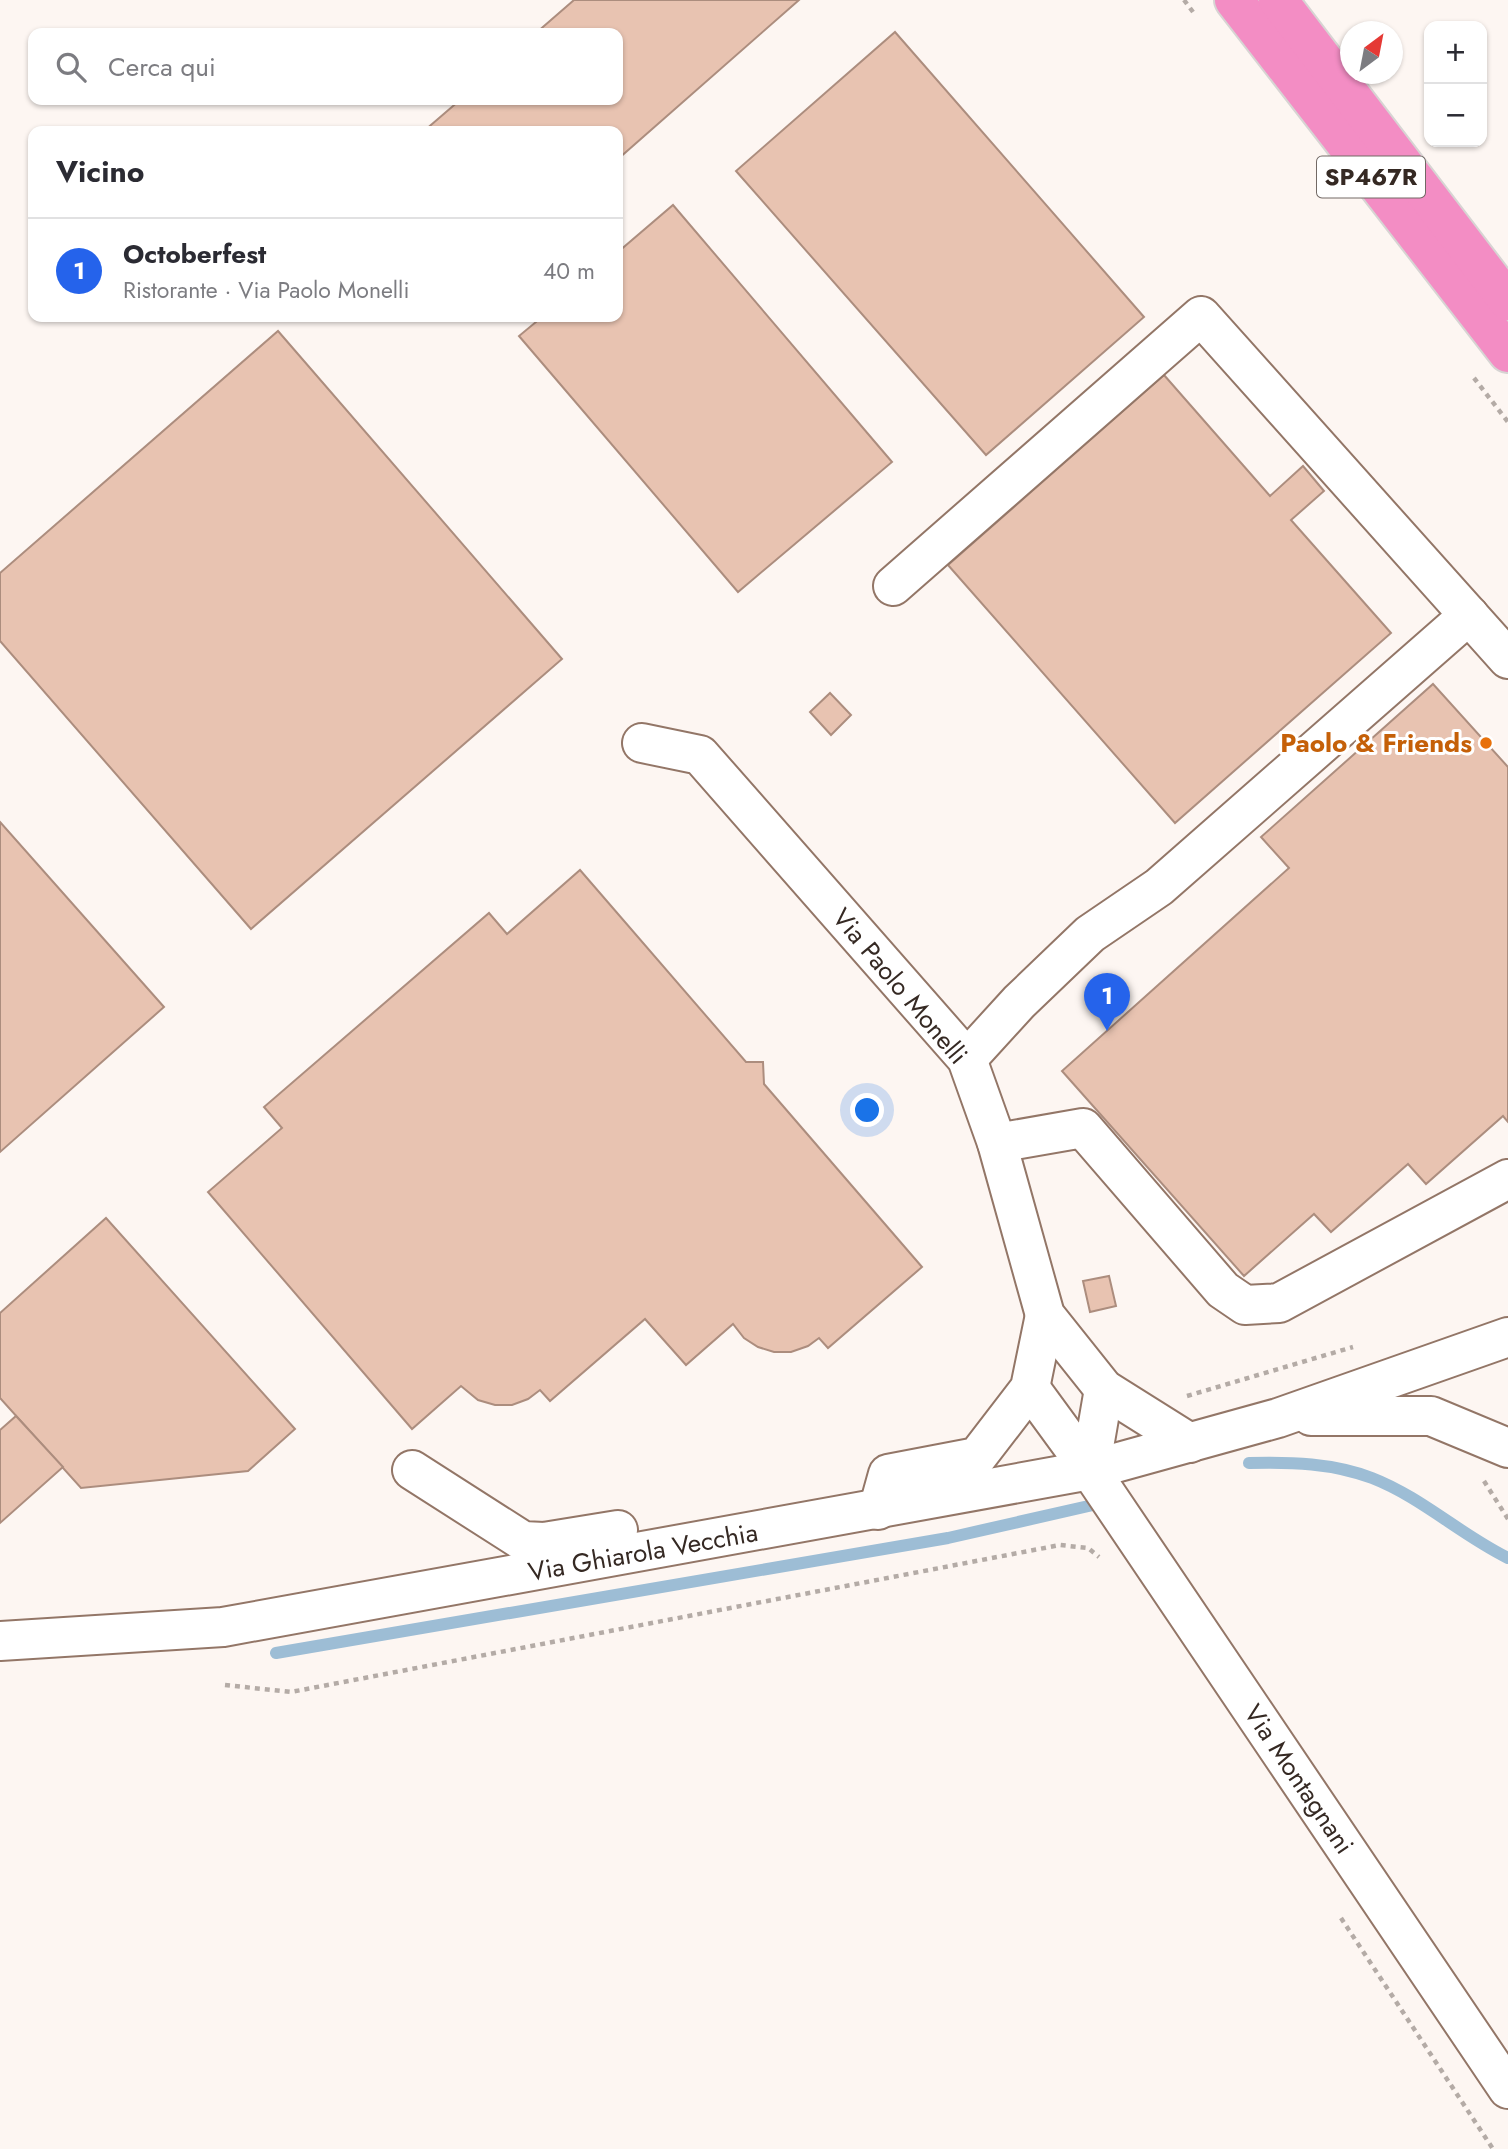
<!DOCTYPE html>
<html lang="it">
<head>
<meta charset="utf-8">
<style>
  :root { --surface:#fff; --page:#f7f7f7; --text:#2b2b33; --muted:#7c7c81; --line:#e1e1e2; --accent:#2563eb }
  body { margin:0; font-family:Jost,sans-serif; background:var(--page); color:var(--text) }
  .controls { position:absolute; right:21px; top:21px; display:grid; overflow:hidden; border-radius:14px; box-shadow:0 2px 5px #0004 }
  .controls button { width:63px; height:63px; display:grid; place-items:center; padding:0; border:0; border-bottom:2px solid var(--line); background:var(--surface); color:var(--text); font:35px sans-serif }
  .compass { position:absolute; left:1340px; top:21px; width:63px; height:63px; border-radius:50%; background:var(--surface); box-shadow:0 2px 5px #0004; rotate:32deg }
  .you { position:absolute; left:868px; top:1111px; width:24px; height:24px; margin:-18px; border:5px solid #fff; border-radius:50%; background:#1a73e8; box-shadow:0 0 0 10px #1a73e833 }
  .badge { display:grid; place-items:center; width:46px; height:46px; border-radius:50%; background:var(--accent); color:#fff; font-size:23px; font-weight:700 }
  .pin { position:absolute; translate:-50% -58px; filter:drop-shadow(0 2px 4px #0008) }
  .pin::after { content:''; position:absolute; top:37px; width:24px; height:21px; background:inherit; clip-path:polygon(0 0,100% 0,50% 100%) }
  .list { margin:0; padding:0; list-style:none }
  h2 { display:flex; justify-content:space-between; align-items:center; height:91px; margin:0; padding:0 28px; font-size:30px }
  h2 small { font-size:23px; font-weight:400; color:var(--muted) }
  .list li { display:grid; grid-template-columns:46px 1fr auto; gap:21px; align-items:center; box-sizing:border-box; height:105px; padding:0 28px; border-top:2px solid var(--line) }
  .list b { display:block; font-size:26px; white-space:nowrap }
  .list p { margin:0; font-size:23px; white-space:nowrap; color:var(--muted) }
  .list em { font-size:23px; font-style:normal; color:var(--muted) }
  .icon { flex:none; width:38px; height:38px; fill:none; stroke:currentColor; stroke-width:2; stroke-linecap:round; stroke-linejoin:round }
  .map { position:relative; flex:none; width:1508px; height:2149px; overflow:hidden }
  .search { position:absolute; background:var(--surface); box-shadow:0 2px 5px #0004; left:28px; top:28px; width:595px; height:77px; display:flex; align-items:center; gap:18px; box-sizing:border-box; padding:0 24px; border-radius:14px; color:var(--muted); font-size:26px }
  .panel { position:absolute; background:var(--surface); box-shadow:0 2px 5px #0004; left:28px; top:126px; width:595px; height:196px; border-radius:14px }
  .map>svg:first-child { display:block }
</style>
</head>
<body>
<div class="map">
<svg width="1508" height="2149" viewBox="0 0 1508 2149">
  <rect width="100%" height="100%" fill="#fdf6f2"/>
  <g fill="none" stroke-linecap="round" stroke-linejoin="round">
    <!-- stream -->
    <g stroke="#9dbdd5" stroke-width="12">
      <path d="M 1249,1463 C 1292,1462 1332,1463 1372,1478 C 1421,1497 1461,1535 1508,1558"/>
      <path d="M 276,1653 L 948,1538 L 1093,1505"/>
    </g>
  </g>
  <!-- building -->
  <g fill="#e8c3b1" stroke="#ac8d7e" stroke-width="2">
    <path d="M 574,0 L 799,0 L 618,159 L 618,131 L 424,131 L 460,100 L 618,100 L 618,33 L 536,33 Z"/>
    <path d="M 895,32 L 1144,317 L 986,455 L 736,171 Z"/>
    <path d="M 673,205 L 892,462 L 738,592 L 519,336 L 542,317 L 618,317 L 618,252 Z"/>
    <path d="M 278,331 L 562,659 L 251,929 L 0,641 L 0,573 Z"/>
    <path d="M 1164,375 L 1270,496 L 1303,466 L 1324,491 L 1291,520 L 1391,633 L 1175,823 L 948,565 Z"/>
    <path d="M 1433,684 L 1508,767 L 1508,1122 L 1503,1116 L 1426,1184 L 1408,1164 L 1331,1232 L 1314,1214 L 1244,1276 L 1062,1071 L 1289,868 L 1261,837 Z"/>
    <path d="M 830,693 L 851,715 L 831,735 L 810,712 Z"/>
    <path d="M 0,822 L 164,1007 L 0,1152 Z"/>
    <path d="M 580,870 L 746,1062 L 763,1062 L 764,1084 L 922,1267 L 828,1348 L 819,1338 L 808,1346 L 791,1352 L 774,1352 L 758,1347 L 744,1338 L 733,1324 L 686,1365 L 645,1319 L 550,1401 L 540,1390 L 528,1399 L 512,1405 L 495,1405 L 478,1400 L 461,1386 L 412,1429 L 208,1192 L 282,1128 L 264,1107 L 489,913 L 507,934 Z"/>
    <path d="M 106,1218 L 295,1429 L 248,1471 L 81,1488 L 0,1398 L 0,1313 Z"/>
    <path d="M 1109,1276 L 1116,1306 L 1090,1312 L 1083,1281 Z"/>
    <path d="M 16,1416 L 63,1467 L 0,1523 L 0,1430 Z"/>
  </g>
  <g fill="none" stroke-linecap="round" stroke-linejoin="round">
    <!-- minor casing -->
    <g stroke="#937667" stroke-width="42">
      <g id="minor">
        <path d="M 893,586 L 1201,316 L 1508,659"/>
        <path d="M 642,743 L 700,755 L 967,1059 L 997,1143 L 1045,1315 L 1104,1389 L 1190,1443"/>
        <path d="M 967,1059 L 1019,1002 L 1090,934 L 1159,887 L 1469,615"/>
        <path d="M 997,1143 L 1083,1128 L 1223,1290 L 1245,1305 L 1279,1303 L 1508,1179"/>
        <path d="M 1030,1388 L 1090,1470 L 1508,2089"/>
        <path d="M 1311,1416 L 1431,1416 L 1508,1448"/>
        <path d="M 412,1470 L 523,1541 L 544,1542 L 618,1530"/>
        <path d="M 1090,1470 L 1104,1389"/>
        <path d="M 878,1510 L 888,1474 L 977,1457 L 1030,1388 L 1045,1315"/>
        <path d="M 0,1641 L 223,1627 L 1090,1470 L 1278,1418 L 1508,1337"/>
      </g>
    </g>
    <!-- highway casing -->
    <g stroke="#d7d4d3" stroke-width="42">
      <g id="highway">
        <path d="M 1234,0 L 1508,353"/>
        <path d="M 1278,0 L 1508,301"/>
      </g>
    </g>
    <!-- path -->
    <g stroke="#b4aba6" stroke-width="4.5" stroke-dasharray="5 5" stroke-linecap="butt">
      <path d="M 1184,0 L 1196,16"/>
      <path d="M 1474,378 L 1508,422"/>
      <path d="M 1187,1396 L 1353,1347"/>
      <path d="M 1484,1481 L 1508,1519"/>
      <path d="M 225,1685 L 291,1692 L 1060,1545 L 1088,1548 L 1099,1557"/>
      <path d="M 1341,1918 L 1493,2149"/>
    </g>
    <!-- minor -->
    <use href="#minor" stroke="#fff" stroke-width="38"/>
    <!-- highway -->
    <use href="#highway" stroke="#f38dc4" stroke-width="38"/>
  </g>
  <!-- markers -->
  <circle fill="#e8710a" stroke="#fff" stroke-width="2.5" cx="1486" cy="743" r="7"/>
  <g text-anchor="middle" stroke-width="6" stroke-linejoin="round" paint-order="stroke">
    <!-- shield labels -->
    <rect fill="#fff" stroke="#726965" stroke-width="2" x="1317" y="156.5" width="108" height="41" rx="5"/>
    <g font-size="24" font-weight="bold" fill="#352923">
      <text x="1371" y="185">SP467R</text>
    </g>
    <!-- food labels -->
    <g font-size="26" font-weight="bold" fill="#c56008" stroke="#fff" text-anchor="end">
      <text x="1472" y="752">Paolo &amp; Friends</text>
    </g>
    <!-- street labels -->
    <g font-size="26" fill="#352923" stroke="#fff">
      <text transform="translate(900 986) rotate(50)" y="9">Via Paolo Monelli</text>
      <text transform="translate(643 1552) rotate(-10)" y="9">Via Ghiarola Vecchia</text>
      <text transform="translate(1299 1779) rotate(56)" y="9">Via Montagnani</text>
    </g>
  </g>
</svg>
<div class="controls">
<button>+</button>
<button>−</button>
</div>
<svg class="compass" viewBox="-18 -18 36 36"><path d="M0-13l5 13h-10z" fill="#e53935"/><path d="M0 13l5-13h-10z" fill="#7c7c81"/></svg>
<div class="you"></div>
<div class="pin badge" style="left:1107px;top:1031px">1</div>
<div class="search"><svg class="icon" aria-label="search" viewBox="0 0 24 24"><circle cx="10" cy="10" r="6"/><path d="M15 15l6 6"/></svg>Cerca qui</div>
<section class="panel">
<h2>Vicino<small></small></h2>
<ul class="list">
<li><span class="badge">1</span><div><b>Octoberfest</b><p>Ristorante · Via Paolo Monelli</p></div><em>40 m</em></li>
</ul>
</section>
</div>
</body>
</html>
